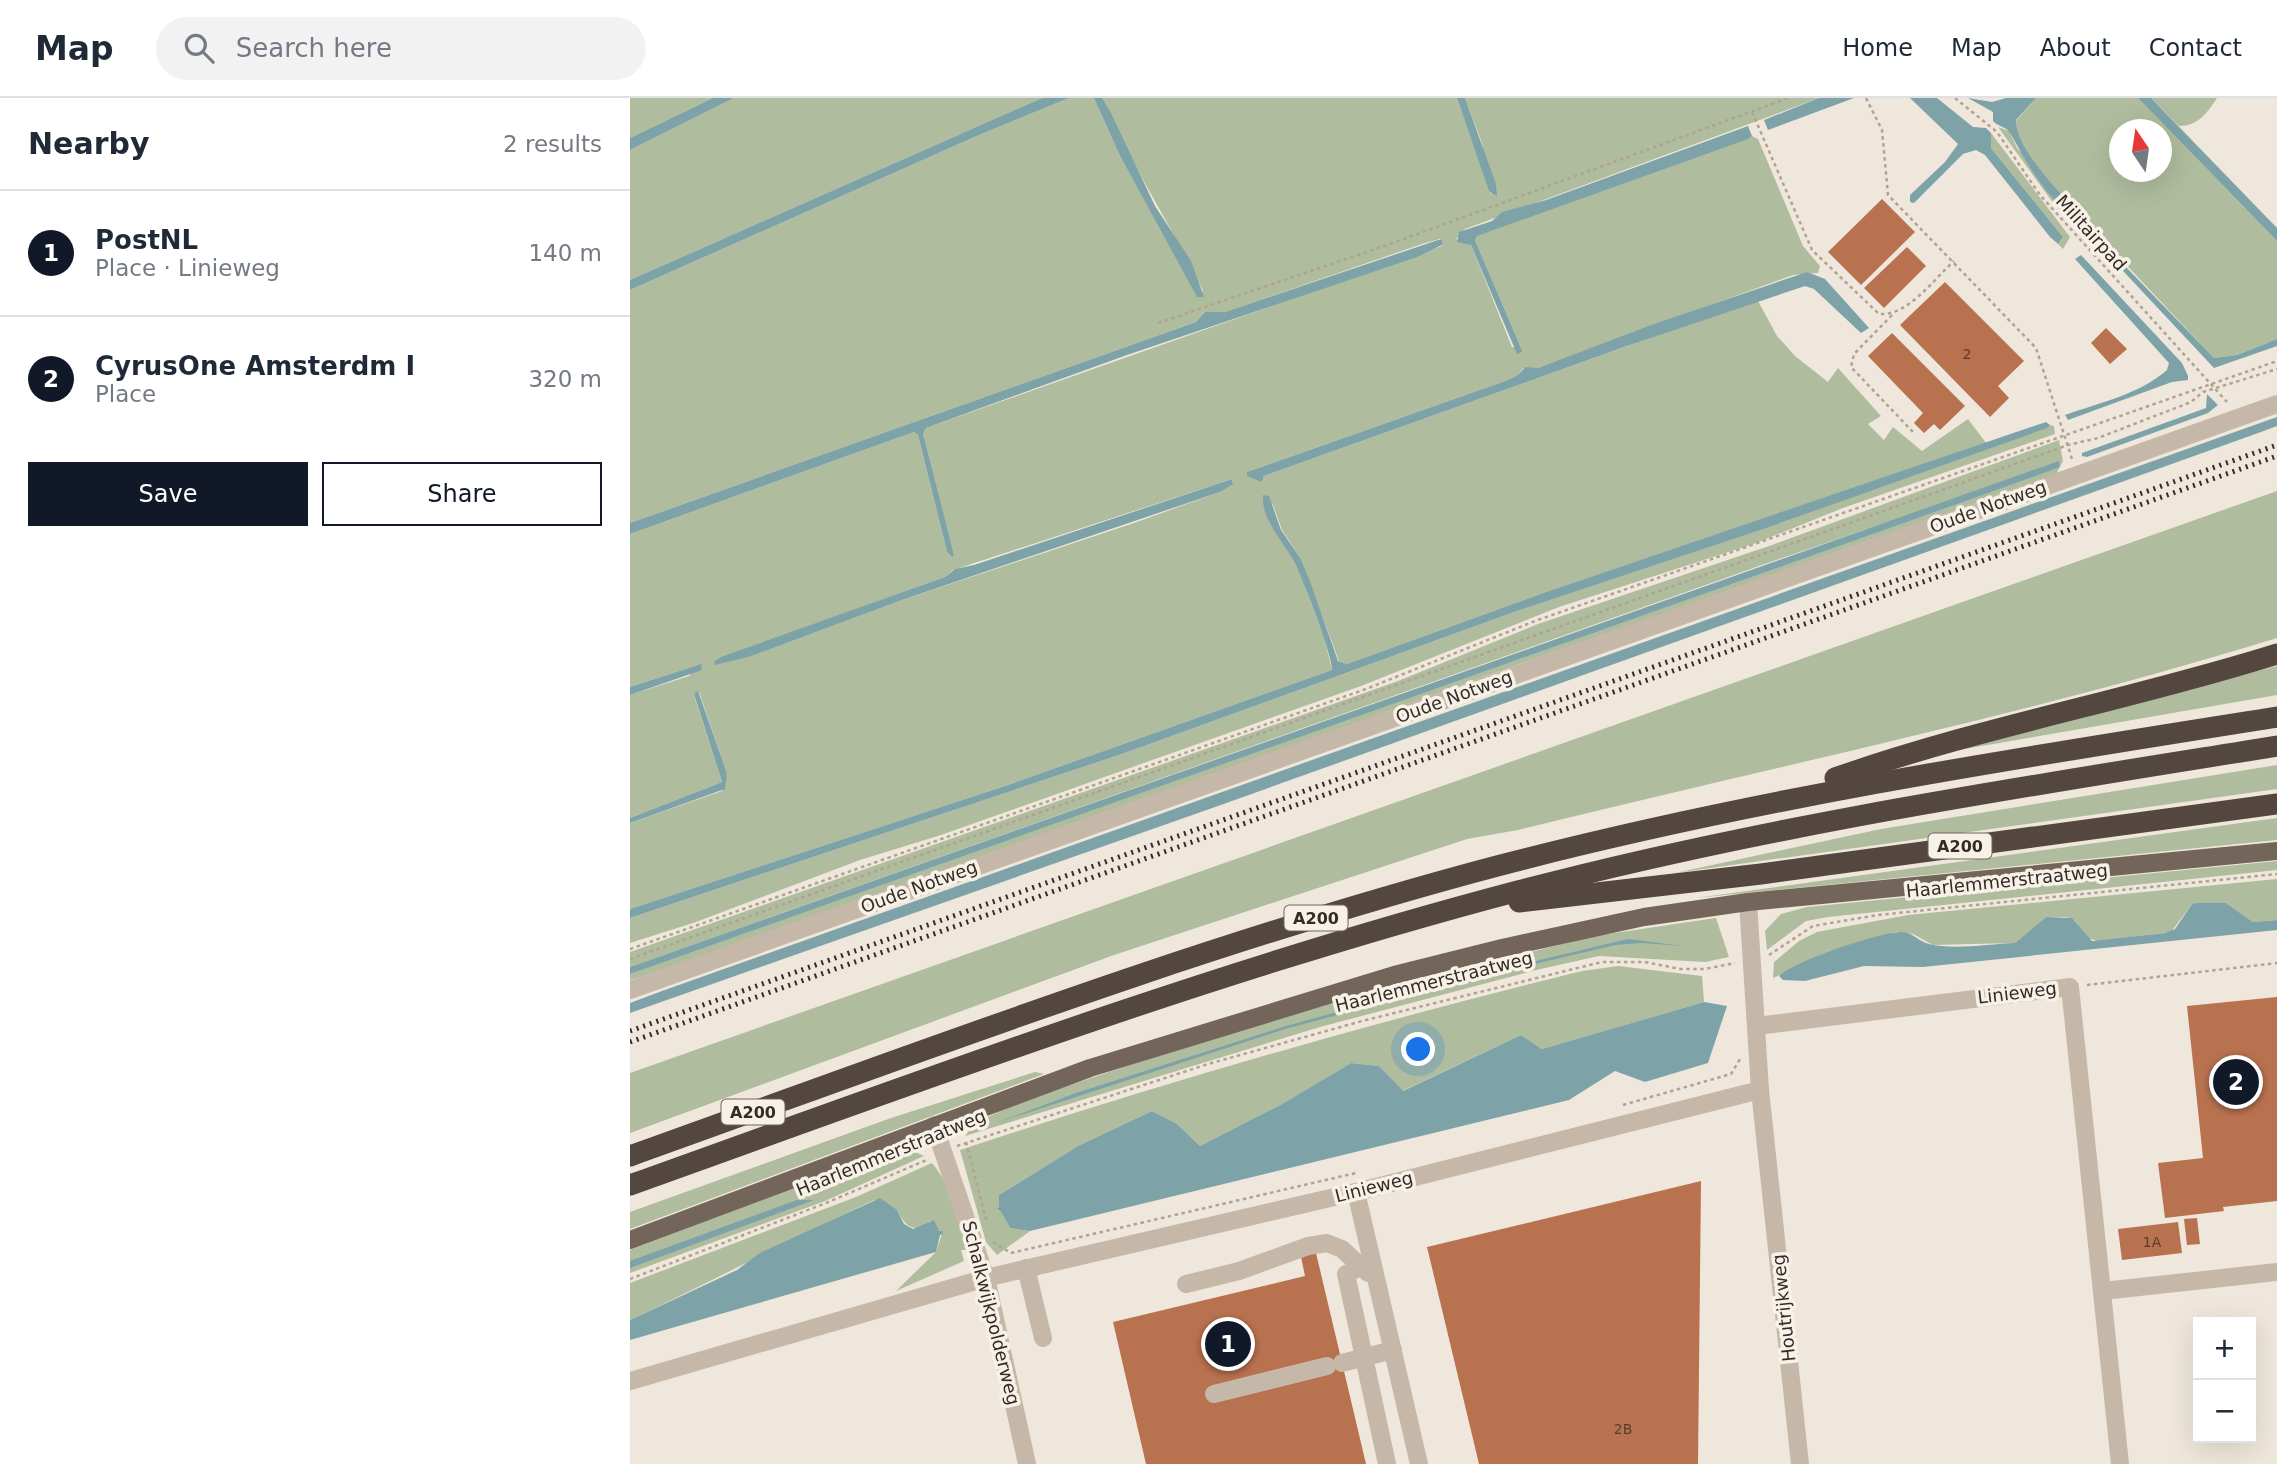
<!DOCTYPE html>
<html lang="en">
<head>
<meta charset="utf-8">
<style>
  :root { --surface:#fff; --page:#f2f2f3; --text:#1f2937; --muted:#747a83; --line:#e0e1e3; --accent:#111827 }
  body { margin:0; font-family:"DejaVu Sans",sans-serif; background:var(--page); color:var(--text) }
  .controls { position:absolute; right:21px; bottom:21px; display:grid; overflow:hidden; border-radius:0px; box-shadow:0 7px 28px #0002 }
  .controls button { width:63px; height:63px; display:grid; place-items:center; padding:0; border:0; border-bottom:2px solid var(--line); background:var(--surface); color:var(--text); font:35px sans-serif }
  .compass { position:absolute; left:1479px; top:21px; width:63px; height:63px; border-radius:50%; background:var(--surface); box-shadow:0 7px 28px #0002; rotate:347deg }
  .you { position:absolute; left:789px; top:952px; width:24px; height:24px; margin:-18px; border:5px solid #fff; border-radius:50%; background:#1a73e8; box-shadow:0 0 0 10px #1a73e833 }
  .badge { display:grid; place-items:center; width:46px; height:46px; border-radius:50%; background:var(--accent); color:#fff; font-size:23px; font-weight:700 }
  .pin { position:absolute; translate:-50% -50%; border:4px solid #fff; box-shadow:0 2px 7px #0006 }
  .list { margin:0; padding:0; list-style:none }
  h2 { display:flex; justify-content:space-between; align-items:center; height:91px; margin:0; padding:0 28px; font-size:30px }
  h2 small { font-size:23px; font-weight:400; color:var(--muted) }
  .list li { display:grid; grid-template-columns:46px 1fr auto; gap:21px; align-items:center; box-sizing:border-box; height:126px; padding:0 28px; border-top:2px solid var(--line) }
  .list b { display:block; font-size:26px; white-space:nowrap }
  .list p { margin:0; font-size:23px; white-space:nowrap; color:var(--muted) }
  .list em { font-size:23px; font-style:normal; color:var(--muted) }
  .actions { display:flex; gap:14px; padding:21px 28px }
  .actions a { flex:1; padding:16px 0; border:2px solid var(--accent); border-radius:0px; text-align:center; font-size:24px; color:var(--accent) }
  .actions .main { background:var(--accent); color:#fff }
  .icon { flex:none; width:38px; height:38px; fill:none; stroke:currentColor; stroke-width:2; stroke-linecap:round; stroke-linejoin:round }
  .map { position:relative; flex:none; width:1647px; height:1366px; overflow:hidden }
  header { display:flex; align-items:center; gap:42px; box-sizing:border-box; height:98px; padding:0 35px; background:var(--surface); border-bottom:2px solid var(--line) }
  header strong { font-size:33px }
  nav { display:flex; gap:38px; margin-inline-start:auto; font-size:24px }
  .search { width:490px; height:63px; background:var(--page); display:flex; align-items:center; gap:18px; box-sizing:border-box; padding:0 24px; border-radius:38px; color:var(--muted); font-size:26px }
  main { display:flex }
  aside { flex:1; background:var(--surface) }
  .map>svg:first-child { display:block }
</style>
</head>
<body>
<header>
<strong>Map</strong>
<div class="search"><svg class="icon" aria-label="search" viewBox="0 0 24 24"><circle cx="10" cy="10" r="6"/><path d="M15 15l6 6"/></svg>Search here</div>
<nav><a>Home</a><a>Map</a><a>About</a><a>Contact</a></nav>
</header>
<main>
<aside>
<h2>Nearby<small>2 results</small></h2>
<ul class="list">
<li><span class="badge">1</span><div><b>PostNL</b><p>Place · Linieweg</p></div><em>140 m</em></li>
<li><span class="badge">2</span><div><b>CyrusOne Amsterdm I</b><p>Place</p></div><em>320 m</em></li>
</ul>
<div class="actions"><a class="main">Save</a><a>Share</a></div>
</aside>
<div class="map">
<svg width="1647" height="1366" viewBox="0 0 1647 1366">
  <rect width="100%" height="100%" fill="#efe7db"/>
  <!-- green -->
  <g fill="#afbc9d" fill-rule="evenodd">
    <path d="M 0,0 L 83,0 L 0,40 Z"/>
    <path d="M 104,0 L 412,0 L 0,182 L 0,52 Z"/>
    <path d="M 439,0 L 464,0 L 490,58 L 567,198 L 573,193 C 542,128 501,67 472,0 L 827,0 L 861,97 L 852,45 L 835,0 L 1189,0 L 835,131 L 826,141 L 841,147 L 882,249 L 891,250 L 845,142 L 846,138 L 1122,38 L 1128,41 L 1173,148 L 1190,168 L 1188,175 L 1163,177 L 908,270 L 893,270 L 888,277 L 878,282 L 617,374 L 632,384 L 634,378 L 1123,203 L 1128,203 L 1147,238 L 1165,258 L 1198,284 L 1208,270 L 1251,318 L 1238,326 L 1254,342 L 1263,329 L 1292,353 L 1338,321 L 1356,345 L 913,495 L 717,566 L 709,563 L 671,461 L 652,432 L 643,407 L 633,398 L 674,485 L 694,539 L 702,572 L 375,688 L 0,811 L 0,725 L 92,693 L 97,675 L 69,594 L 64,597 L 92,684 L 0,720 L 0,597 L 59,578 L 68,567 L 0,589 L 0,436 L 284,334 L 288,337 L 317,452 L 324,457 L 294,344 L 293,336 L 296,330 L 812,148 L 810,141 L 792,146 L 595,214 L 575,214 L 566,224 L 0,425 L 0,192 L 349,37 ZM 602,381 L 603,385 L 590,394 L 504,425 L 272,502 L 122,558 L 85,562 L 315,479 L 323,472 Z"/>
    <path d="M 1406,0 L 1508,0 L 1647,143 L 1647,241 L 1607,257 L 1584,260 L 1470,139 L 1465,139 L 1455,127 L 1450,134 L 1421,102 L 1368,29 L 1379,33 L 1387,50 L 1446,113 C 1428,92 1387,51 1386,23 ZM 1490,32 L 1532,32 L 1532,74 L 1490,74 Z"/>
    <path d="M 1521,0 L 1587,0 C 1577,15 1568,28 1549,28 Z"/>
    <path d="M 1361,35 L 1440,139 L 1433,151 L 1428,146 L 1433,139 L 1361,50 Z"/>
    <path d="M 1420,327 L 1424,328 L 1425,336 L 1213,410 L 1126,445 L 929,509 L 731,588 L 311,737 L 230,762 L 66,824 L 0,845 L 0,820 L 492,656 L 887,513 L 1128,433 Z"/>
    <path d="M 1429,342 L 1433,363 L 1425,378 L 864,575 L 70,861 L 0,882 L 0,876 L 40,861 L 1325,407 L 1429,369 L 1430,365 L 1129,468 L 0,869 L 0,854 L 768,583 L 908,526 L 1142,447 Z"/>
    <path d="M 1647,393 L 1647,540 C 1398,617 1141,669 888,732 L 837,741 L 484,857 L 0,1035 L 0,975 Z"/>
    <path d="M 1647,568 L 1647,597 L 1317,654 Z"/>
    <path d="M 1647,667 L 1647,691 L 1045,775 L 1251,731 Z"/>
    <path d="M 1647,720 L 1647,742 L 1066,800 Z"/>
    <path d="M 1647,763 L 1647,772 L 1198,819 L 1176,823 L 1137,852 L 1135,833 L 1151,816 L 1177,809 Z"/>
    <path d="M 1647,781 L 1647,822 L 1623,824 L 1596,805 L 1562,806 L 1541,834 L 1468,843 L 1457,840 L 1445,823 L 1437,819 L 1416,819 L 1385,845 L 1303,847 L 1283,836 L 1266,834 L 1193,856 L 1143,880 L 1144,864 L 1169,843 L 1187,834 L 1278,817 Z"/>
    <path d="M 1086,820 L 1099,859 L 1075,864 L 969,858 L 906,872 L 690,929 L 335,1038 L 345,1025 L 390,1004 L 553,949 L 713,902 L 964,838 Z"/>
    <path d="M 988,868 L 1072,878 L 1074,904 L 912,951 L 891,937 L 772,993 L 749,968 L 721,965 L 652,1006 L 570,1048 L 547,1026 L 522,1013 L 448,1048 L 369,1097 L 369,1110 L 366,1112 L 371,1114 L 380,1130 L 400,1133 L 367,1157 L 356,1144 L 330,1052 C 535,984 741,925 952,873 Z"/>
    <path d="M 405,974 L 414,976 L 0,1131 L 0,1114 L 261,1020 Z"/>
    <path d="M 279,1051 L 294,1058 L 195,1103 L 0,1175 L 0,1152 L 236,1062 Z"/>
    <path d="M 302,1065 C 322,1089 330,1123 338,1152 L 331,1152 L 334,1163 L 266,1193 L 306,1154 L 313,1133 L 309,1134 L 300,1123 C 284,1137 275,1128 267,1112 L 244,1102 C 162,1141 82,1183 0,1222 L 0,1185 L 226,1099 Z"/>
  </g>
  <!-- water -->
  <g fill="#7da3a9">
    <path d="M 83,0 L 104,0 L 0,52 L 0,40 Z"/>
    <path d="M 412,0 L 439,0 L 349,37 L 0,192 L 0,182 Z"/>
    <path d="M 464,0 L 472,0 L 480,13 L 525,108 L 561,163 L 574,199 L 567,199 L 490,58 Z"/>
    <path d="M 827,0 L 835,0 L 866,86 L 867,98 L 859,93 Z"/>
    <path d="M 1189,0 L 1224,0 L 1138,32 L 1134,22 Z"/>
    <path d="M 1280,0 L 1307,0 L 1343,29 L 1356,30 L 1361,35 L 1361,50 L 1433,139 L 1428,146 L 1420,139 L 1355,57 L 1346,52 L 1333,56 L 1284,105 L 1280,104 L 1280,97 L 1315,64 L 1328,46 Z"/>
    <path d="M 1338,0 L 1362,4 L 1376,0 L 1406,0 L 1386,22 C 1386,50 1428,93 1447,113 L 1444,116 C 1417,105 1394,59 1380,35 C 1376,28 1368,29 1363,23 L 1363,14 Z"/>
    <path d="M 1508,0 L 1521,0 L 1647,130 L 1647,143 Z"/>
    <path d="M 1118,28 L 1122,38 L 1118,41 L 847,138 L 845,142 L 891,250 L 892,254 L 887,256 L 841,147 L 827,144 L 829,134 L 862,123 L 872,114 L 916,102 Z"/>
    <path d="M 1466,138 L 1584,260 L 1607,257 L 1647,241 L 1647,248 L 1584,270 L 1465,143 Z"/>
    <path d="M 808,142 L 812,142 L 812,147 L 787,159 L 497,257 L 296,330 L 293,336 L 324,457 L 322,459 L 317,453 L 288,337 L 284,334 L 0,436 L 0,425 L 566,224 L 575,214 L 595,214 Z"/>
    <path d="M 1451,157 L 1552,265 L 1558,278 L 1558,282 L 1542,284 L 1438,322 L 1435,317 C 1469,305 1510,296 1537,272 L 1539,265 L 1445,161 Z"/>
    <path d="M 1177,174 L 1195,181 L 1239,230 L 1231,235 L 1184,191 L 1175,188 L 997,248 L 634,378 L 632,384 L 617,378 L 617,374 L 878,282 L 888,277 L 895,269 L 908,270 L 1024,226 Z"/>
    <path d="M 1577,296 L 1588,307 L 1578,315 L 1457,359 L 1452,358 L 1452,355 L 1576,310 Z"/>
    <path d="M 1647,319 L 1647,328 L 1631,334 L 588,708 L 0,915 L 0,905 L 32,893 Z"/>
    <path d="M 1416,324 L 1420,327 L 1417,330 L 1128,433 L 887,513 L 492,656 L 0,820 L 0,811 L 375,688 L 702,572 C 703,558 671,475 662,460 C 651,441 631,420 633,397 L 639,398 L 651,432 L 671,461 L 681,486 L 708,563 L 717,566 L 913,495 Z"/>
    <path d="M 1429,363 L 1430,369 L 1325,407 L 0,876 L 0,869 Z"/>
    <path d="M 602,381 L 603,386 L 590,394 L 272,502 L 122,558 L 85,567 L 84,563 L 91,559 L 315,479 L 325,471 L 344,467 Z"/>
    <path d="M 71,566 L 72,572 L 0,597 L 0,589 Z"/>
    <path d="M 68,593 L 97,675 L 95,691 L 0,725 L 0,720 L 92,684 L 64,596 Z"/>
    <path d="M 1568,805 L 1596,805 L 1623,824 L 1647,822 L 1647,832 L 1293,869 L 1234,868 L 1175,883 L 1153,882 L 1149,878 C 1165,863 1247,835 1270,834 C 1284,834 1287,843 1299,846 C 1321,852 1361,846 1385,845 L 1416,819 L 1442,820 L 1462,843 L 1535,835 L 1545,831 L 1562,806 Z"/>
    <path d="M 998,841 L 1053,848 L 1012,845 L 985,847 L 858,877 L 655,931 L 366,1025 L 446,995 L 656,928 L 814,885 Z"/>
    <path d="M 1074,904 L 1097,908 L 1078,965 L 1015,984 L 985,973 L 939,1002 L 400,1133 L 380,1130 L 371,1114 L 366,1111 L 369,1110 L 369,1097 L 448,1048 L 522,1013 L 547,1026 L 570,1048 L 652,1006 L 721,965 L 749,968 L 773,993 L 891,937 L 912,951 Z"/>
    <path d="M 250,1100 L 267,1112 L 274,1126 L 283,1131 L 304,1122 L 309,1133 L 313,1133 L 313,1136 L 310,1137 L 306,1154 L 0,1242 L 0,1222 L 107,1172 L 130,1155 Z"/>
    <path d="M 167,1102 L 184,1102 L 0,1170 L 0,1163 Z"/>
  </g>
  <!-- building -->
  <g fill="#b9724f">
    <path d="M 1252,101 L 1285,134 L 1231,187 L 1198,154 Z"/>
    <path d="M 1277,149 L 1296,168 L 1254,210 L 1234,190 Z"/>
    <path d="M 1315,184 L 1394,263 L 1368,288 L 1379,300 L 1360,319 L 1270,227 Z"/>
    <path d="M 1476,230 L 1497,251 L 1480,266 L 1461,245 Z"/>
    <path d="M 1262,235 L 1335,308 L 1310,332 L 1304,326 L 1294,335 L 1284,325 L 1293,315 L 1238,258 Z"/>
    <path d="M 1647,899 L 1647,1103 L 1593,1109 L 1594,1113 L 1535,1120 L 1528,1065 L 1573,1060 L 1557,908 Z"/>
    <path d="M 1071,1083 L 1068,1366 L 849,1366 L 797,1149 Z"/>
    <path d="M 1567,1120 L 1570,1146 L 1557,1147 L 1554,1121 Z"/>
    <path d="M 1548,1124 L 1552,1155 L 1492,1162 L 1488,1131 Z"/>
    <path d="M 686,1155 L 736,1366 L 516,1366 L 483,1224 L 675,1178 L 671,1159 Z"/>
  </g>
  <g fill="none" stroke-linecap="round" stroke-linejoin="round">
    <!-- path -->
    <g stroke="#b1a293" stroke-width="2.5" stroke-dasharray="3.5 3.5" stroke-linecap="butt">
      <path d="M 1236,0 L 1252,32 L 1258,97 L 1406,250 L 1442,361"/>
      <path d="M 1325,0 L 1367,34 L 1410,97 L 1597,304"/>
      <path d="M 1122,14 L 1182,152 L 1249,216 C 1278,218 1303,182 1324,163"/>
      <path d="M 1262,217 L 1224,256 L 1221,269 L 1283,334"/>
      <path d="M 528,225 L 763,145 L 1158,0"/>
      <path d="M 0,851 L 736,591 L 905,523 L 1647,263"/>
      <path d="M 1139,857 L 1183,828 L 1248,817 L 1647,776"/>
      <path d="M 0,861 L 1438,347 L 1468,340 L 1561,304 L 1573,294 L 1647,271"/>
      <path d="M 1457,887 L 1647,865"/>
      <path d="M 993,1007 L 1101,976 L 1110,961"/>
      <path d="M 336,1044 L 357,1125"/>
      <path d="M 327,1048 L 578,966 L 732,923 L 972,864 L 1015,864 L 1050,871 L 1075,871 L 1105,865"/>
      <path d="M 363,1144 L 381,1155 L 726,1075"/>
      <path d="M 0,1181 L 196,1105 L 299,1061"/>
    </g>
    <!-- minor -->
    <g stroke="#c5b8a8" stroke-width="18">
      <path d="M 1118,804 L 1130,992 L 1170,1366"/>
      <path d="M 0,892 L 1647,306"/>
      <path d="M 1127,928 L 1440,889 L 1490,1366"/>
      <path d="M 304,1027 L 356,1180 L 397,1366"/>
      <path d="M 726,1094 L 789,1366"/>
      <path d="M 396,1170 L 413,1240"/>
      <path d="M 728,1170 L 716,1176 L 757,1366"/>
      <path d="M 556,1186 L 609,1173 L 678,1148 L 697,1145 L 712,1151 L 738,1175"/>
      <path d="M 1473,1193 L 1647,1174"/>
      <path d="M 712,1265 L 763,1252"/>
      <path d="M 0,1283 L 356,1180 L 726,1094 L 1130,992"/>
      <path d="M 584,1296 L 697,1268"/>
    </g>
    <!-- major -->
    <path stroke="#73655a" stroke-width="18" d="M 0,1142 L 460,970 L 764,877 L 872,850 L 1014,819 L 1118,804 L 1647,753"/>
    <!-- highway -->
    <g stroke="#534740" stroke-width="21">
      <path d="M 1205,680 C 1349,629 1501,602 1647,556"/>
      <path d="M 889,804 L 1131,776 L 1647,706"/>
      <path d="M 0,1058 C 288,955 575,845 871,767 C 1127,700 1387,660 1647,619"/>
      <path d="M 0,1087 C 293,982 587,872 888,793 C 1138,727 1393,689 1647,648"/>
    </g>
    <!-- rail -->
    <g stroke="#332c28" stroke-width="5" stroke-dasharray="2 5" stroke-linecap="butt">
      <path d="M 0,933 L 1647,347"/>
      <path d="M 0,944 L 1647,358"/>
    </g>
  </g>
  <g text-anchor="middle" stroke-width="7" stroke-linejoin="round" paint-order="stroke">
    <!-- number labels -->
    <g font-size="14" fill="#543e32">
      <text x="1337" y="261">2</text>
      <text x="1522" y="1149">1A</text>
      <text x="993" y="1336">2B</text>
    </g>
    <!-- shield labels -->
    <g fill="#f7f1e7" stroke="#6e6761" stroke-width="2">
      <rect x="1298.5" y="735.5" width="63" height="25" rx="5"/>
      <rect x="654.5" y="807.5" width="63" height="25" rx="5"/>
      <rect x="91.5" y="1001.5" width="63" height="25" rx="5"/>
    </g>
    <g font-size="16" font-weight="bold" fill="#332c28">
      <text x="1330" y="754">A200</text>
      <text x="686" y="826">A200</text>
      <text x="123" y="1020">A200</text>
    </g>
    <!-- street labels -->
    <g font-size="18" fill="#332c28" stroke="#f7f1e7">
      <text transform="translate(1461 135) rotate(48)" y="6">Militairpad</text>
      <text transform="translate(1358 409) rotate(-20)" y="6">Oude Notweg</text>
      <text transform="translate(824 599) rotate(-20)" y="6">Oude Notweg</text>
      <text transform="translate(1377 783) rotate(-6)" y="6">Haarlemmerstraatweg</text>
      <text transform="translate(289 789) rotate(-20)" y="6">Oude Notweg</text>
      <text transform="translate(804 884) rotate(-14)" y="6">Haarlemmerstraatweg</text>
      <text transform="translate(1387 895) rotate(-7)" y="6">Linieweg</text>
      <text transform="translate(261 1055) rotate(-22)" y="6">Haarlemmerstraatweg</text>
      <text transform="translate(744 1089) rotate(-14)" y="6">Linieweg</text>
      <text transform="translate(1154 1210) rotate(-96)" y="6">Houtrijkweg</text>
      <text transform="translate(361 1215) rotate(76)" y="6">Schalkwijkpolderweg</text>
    </g>
  </g>
</svg>
<div class="controls">
<button>+</button>
<button>−</button>
</div>
<svg class="compass" viewBox="-18 -18 36 36"><path d="M0-13l5 13h-10z" fill="#e53935"/><path d="M0 13l5-13h-10z" fill="#747a83"/></svg>
<div class="you"></div>
<div class="pin badge" style="left:598px;top:1246px">1</div>
<div class="pin badge" style="left:1606px;top:984px">2</div>
</div>
</main>
</body>
</html>
